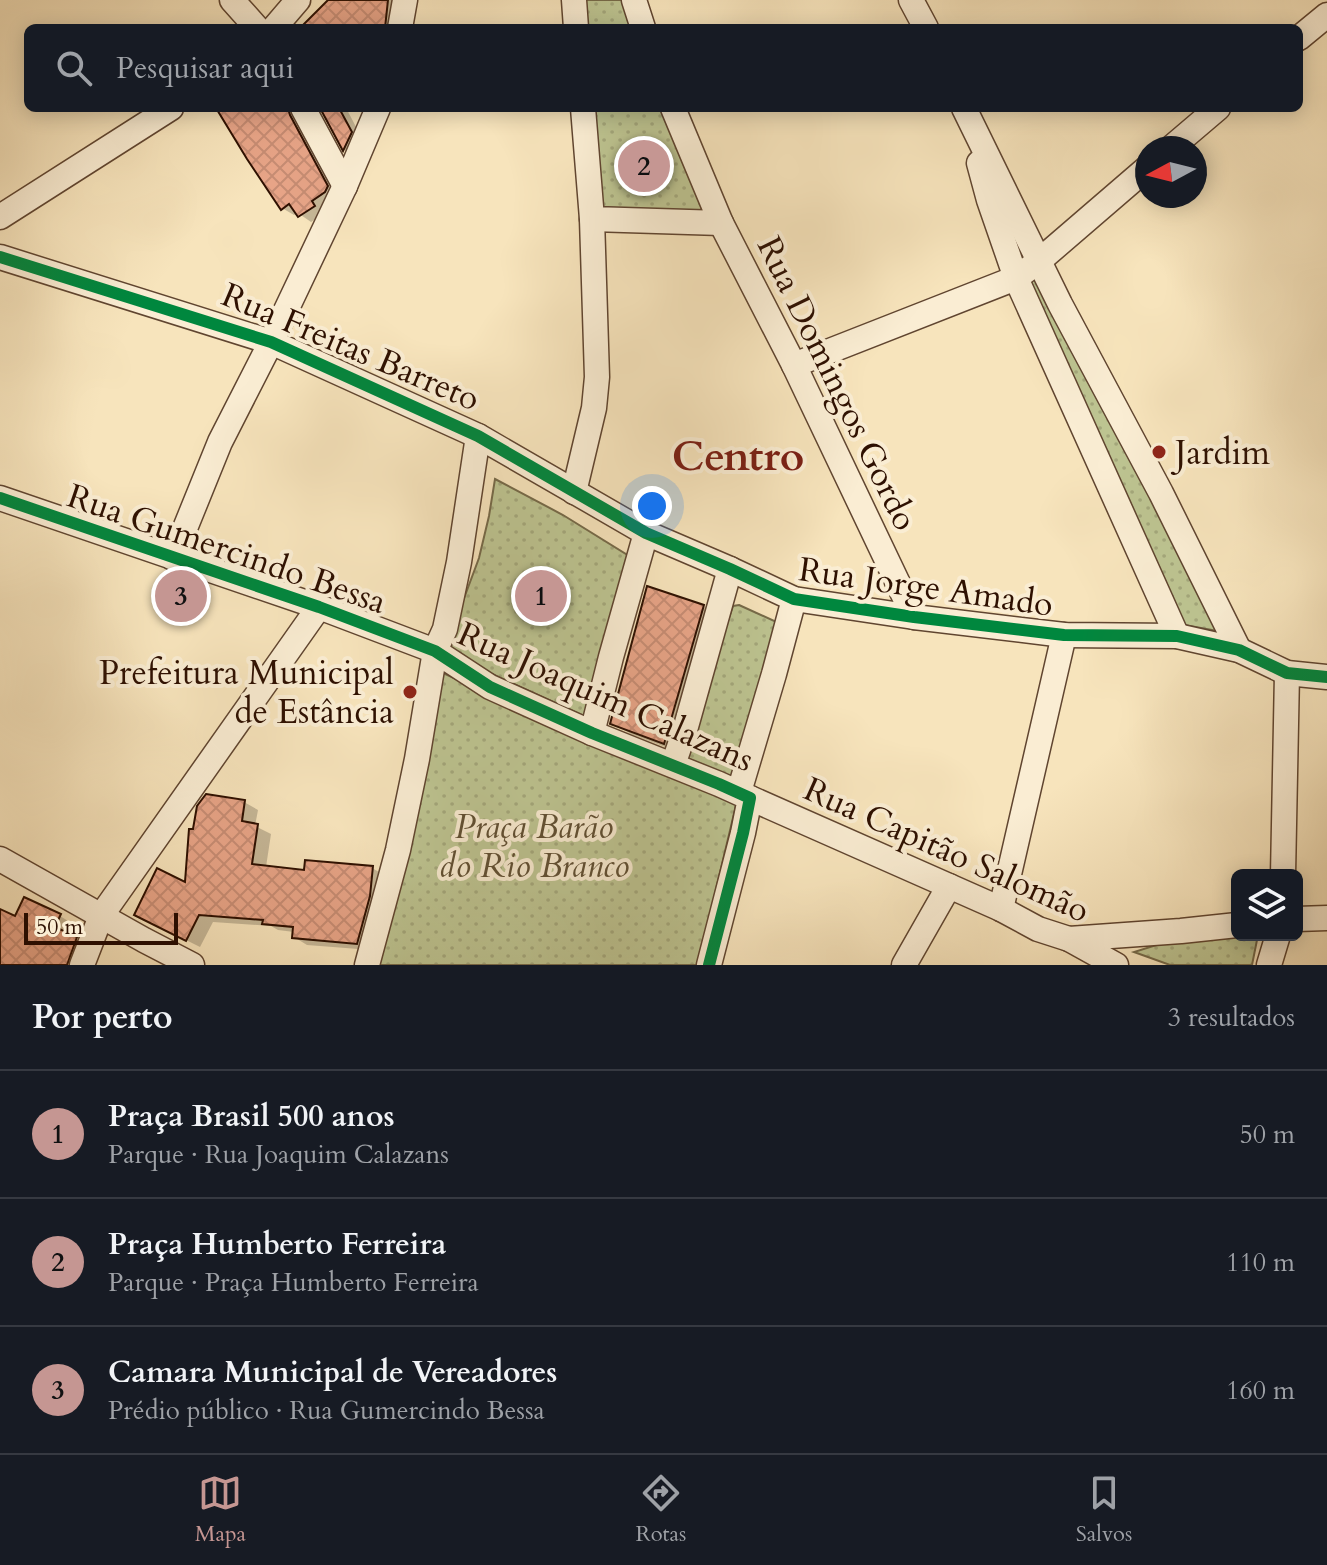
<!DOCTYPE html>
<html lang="pt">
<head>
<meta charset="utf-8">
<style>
  :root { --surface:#171b24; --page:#20242c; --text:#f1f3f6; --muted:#9ea1a6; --line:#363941; --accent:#c59692 }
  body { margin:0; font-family:Cardo,serif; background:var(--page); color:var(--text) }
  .controls { position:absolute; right:24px; bottom:24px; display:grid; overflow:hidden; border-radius:12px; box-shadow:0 4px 20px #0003 }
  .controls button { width:72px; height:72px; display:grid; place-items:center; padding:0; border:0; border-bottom:2px solid var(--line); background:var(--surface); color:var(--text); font:40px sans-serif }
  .compass { position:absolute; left:1135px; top:136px; width:72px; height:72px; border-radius:50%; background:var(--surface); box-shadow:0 4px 20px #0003; rotate:263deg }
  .scale { position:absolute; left:24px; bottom:20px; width:154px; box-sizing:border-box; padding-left:8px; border:4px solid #2e1001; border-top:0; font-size:22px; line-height:28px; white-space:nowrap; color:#2e1001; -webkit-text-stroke:6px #faedd3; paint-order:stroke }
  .you { position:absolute; left:652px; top:506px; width:28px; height:28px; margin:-20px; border:6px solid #fff; border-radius:50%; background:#1a73e8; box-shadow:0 0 0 12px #1a73e833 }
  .badge { display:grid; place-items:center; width:52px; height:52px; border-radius:50%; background:var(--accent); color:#111; font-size:26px; font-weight:700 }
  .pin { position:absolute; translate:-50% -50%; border:4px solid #fff; box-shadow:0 2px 8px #0006 }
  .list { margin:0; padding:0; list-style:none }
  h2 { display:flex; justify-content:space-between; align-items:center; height:104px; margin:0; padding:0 32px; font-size:34px }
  h2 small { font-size:26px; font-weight:400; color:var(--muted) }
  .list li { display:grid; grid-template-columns:52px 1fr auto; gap:24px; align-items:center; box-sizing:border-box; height:128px; padding:0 32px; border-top:2px solid var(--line) }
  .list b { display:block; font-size:30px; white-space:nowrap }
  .list p { margin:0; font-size:26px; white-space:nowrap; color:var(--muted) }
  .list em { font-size:26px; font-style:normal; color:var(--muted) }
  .icon { flex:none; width:44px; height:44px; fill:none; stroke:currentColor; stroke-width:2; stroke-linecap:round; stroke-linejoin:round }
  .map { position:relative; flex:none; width:1327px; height:965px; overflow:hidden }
  .search { position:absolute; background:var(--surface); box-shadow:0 4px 20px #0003; left:24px; right:24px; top:24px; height:88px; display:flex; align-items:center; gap:20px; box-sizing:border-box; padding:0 28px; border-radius:12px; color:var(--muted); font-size:30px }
  .sheet { height:488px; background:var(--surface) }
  nav { display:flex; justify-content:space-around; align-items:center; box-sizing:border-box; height:112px; border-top:2px solid var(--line); background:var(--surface); font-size:22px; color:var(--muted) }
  nav a { display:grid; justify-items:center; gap:4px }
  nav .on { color:var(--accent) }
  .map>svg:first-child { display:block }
</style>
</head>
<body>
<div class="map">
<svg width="1327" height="965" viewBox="0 0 1327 965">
  <defs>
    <pattern id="green-dots" width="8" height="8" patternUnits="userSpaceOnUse" patternTransform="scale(2)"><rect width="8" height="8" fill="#bdc491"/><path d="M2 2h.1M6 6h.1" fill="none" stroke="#a3a77b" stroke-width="1.8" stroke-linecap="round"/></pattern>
    <pattern id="building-cross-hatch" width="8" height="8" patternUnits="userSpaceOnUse" patternTransform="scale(2)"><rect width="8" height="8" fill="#e7a487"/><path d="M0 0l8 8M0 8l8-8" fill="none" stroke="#c68c73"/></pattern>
  </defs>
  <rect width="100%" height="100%" fill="#f7e4bc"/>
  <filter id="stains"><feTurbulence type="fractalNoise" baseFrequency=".0025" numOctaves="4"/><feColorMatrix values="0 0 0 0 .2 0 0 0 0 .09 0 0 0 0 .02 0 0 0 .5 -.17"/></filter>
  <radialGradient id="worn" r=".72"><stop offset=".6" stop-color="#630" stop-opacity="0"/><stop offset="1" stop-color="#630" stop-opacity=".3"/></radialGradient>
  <!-- green -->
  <g fill="url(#green-dots)" stroke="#766a49" stroke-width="2">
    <path d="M 578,0 L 640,0 L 651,28 L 579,28 Z"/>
    <path d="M 583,108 L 680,108 L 723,224 L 589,232 Z"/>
    <path d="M 1040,274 L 1223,632 L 1179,624 L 1027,284 Z"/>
    <path d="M 495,479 L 563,515 L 629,556 L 586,717 L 444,652 L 479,558 L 489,516 Z"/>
    <path d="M 739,605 L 794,630 L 749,786 L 681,759 L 733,606 Z"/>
    <path d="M 443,673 L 590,740 L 737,801 L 698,965 L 378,965 Z"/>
    <path d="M 1230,922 L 1237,935 L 1258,935 L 1252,965 L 1170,965 L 1134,952 Z"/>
  </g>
  <!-- shadow -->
  <g fill="#0003">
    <path d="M 331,0 L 395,0 L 399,16 L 388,28 L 302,28 Z"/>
    <path d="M 221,108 L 301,108 L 339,194 L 325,213 L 311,222 L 298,213 L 294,215 L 282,208 Z"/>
    <path d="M 322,108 L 346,108 L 363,140 L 356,156 L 345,150 Z"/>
    <path d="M 648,589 L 704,607 L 723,618 L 684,754 L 631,734 L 612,723 Z"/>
    <path d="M 244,802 L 258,810 L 255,826 L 271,834 L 266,867 L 306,872 L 372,868 L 386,876 L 371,950 L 307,945 L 294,937 L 294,932 L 278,930 L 271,926 L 213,922 L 200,947 L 150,922 L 187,885 Z"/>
    <path d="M 0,911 L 16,919 L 60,916 L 73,924 L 68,935 L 89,946 L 82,965 L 0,965 Z"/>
  </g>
  <!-- building -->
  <g fill="url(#building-cross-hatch)" stroke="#2e1001" stroke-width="2">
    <path d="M 328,0 L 388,0 L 385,28 L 300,28 Z"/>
    <path d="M 216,108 L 288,108 L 290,115 L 328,186 L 325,192 L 312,201 L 315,206 L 298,217 L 289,204 L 281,210 L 247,159 Z"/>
    <path d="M 320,108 L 339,108 L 352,132 L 343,151 Z"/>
    <path d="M 647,586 L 704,605 L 664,744 L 610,724 Z"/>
    <path d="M 206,794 L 245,800 L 242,821 L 258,824 L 252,864 L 304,870 L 305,860 L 373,866 L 370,896 L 357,944 L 292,938 L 293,927 L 262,924 L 263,920 L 199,915 L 186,941 L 134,915 L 157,868 L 185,882 L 189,829 L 193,829 L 197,806 Z"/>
    <path d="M 24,897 L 61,914 L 55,927 L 77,937 L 67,965 L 0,965 L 0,909 L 15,916 Z"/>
  </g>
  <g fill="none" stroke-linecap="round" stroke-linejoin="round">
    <!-- minor casing -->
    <g stroke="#604530" stroke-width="27">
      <g id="minor">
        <path d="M 232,0 L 257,28"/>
        <path d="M 574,0 L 576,28"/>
        <path d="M 634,0 L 643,28"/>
        <path d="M 911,0 L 926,28"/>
        <path d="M 274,28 L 298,0"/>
        <path d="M 400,28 L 405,0"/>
        <path d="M 1299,38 L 1327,15"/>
        <path d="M 303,108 L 345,186"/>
        <path d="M 583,108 L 592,219 L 721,223 L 673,108"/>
        <path d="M 964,108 L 1060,304 L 1161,493 L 1239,650"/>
        <path d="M 1171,148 L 1218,108"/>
        <path d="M 979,163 L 989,200 L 1016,278 L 1177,636"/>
        <path d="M 0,217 L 171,108"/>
        <path d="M 721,223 L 794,365 L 914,617"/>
        <path d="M 0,257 L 271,342 L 478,436 L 646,533 L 730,569 L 794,599 L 914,617 L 1064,635 L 1177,636 L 1239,650 L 1287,673 L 1327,677"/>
        <path d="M 794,365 L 1016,278 L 1039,261 L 1147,168"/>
        <path d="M 574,492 L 594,408 L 597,377 L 592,219"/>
        <path d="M 0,498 L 319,607 L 435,651 L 490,687 L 592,733 L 719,784 L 750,798 L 743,833 L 709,965"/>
        <path d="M 173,558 L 220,442 L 271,342 L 345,186 L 378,108"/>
        <path d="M 592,733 L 611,657 L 646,533"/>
        <path d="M 673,765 L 685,730 L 730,569"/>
        <path d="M 739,792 L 774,674 L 794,599"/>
        <path d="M 750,798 L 1001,909 L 1038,929 L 1069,939 L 1116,965"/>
        <path d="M 0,859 L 144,940 L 192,965"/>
        <path d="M 1283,875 L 1287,673"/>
        <path d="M 1001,909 L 1064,635"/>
        <path d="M 1297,919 L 1327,918"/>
        <path d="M 1069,939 L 1181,931 L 1237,925"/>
        <path d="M 82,965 L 101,916 L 319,607"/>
        <path d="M 367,965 L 398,850 L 417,759 L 435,651 L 445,629 L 459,562 L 478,436"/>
        <path d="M 904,965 L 949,886"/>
        <path d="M 1269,965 L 1278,935"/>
      </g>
    </g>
    <!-- minor -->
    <use href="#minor" stroke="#faedd3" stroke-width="24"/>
    <!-- cycleway casing -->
    <g stroke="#faedd3" stroke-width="17">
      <g id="cycleway">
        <path d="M 0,257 L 271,342 L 478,436 L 646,533 L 730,569 L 794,599 L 914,617 L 1064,635 L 1177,636 L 1239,650 L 1287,673 L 1327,677"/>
        <path d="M 0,498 L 319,607 L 435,651 L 490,687 L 592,733 L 719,784 L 750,798 L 743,833 L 709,965"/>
      </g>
    </g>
    <!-- cycleway -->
    <use href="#cycleway" stroke="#00873e" stroke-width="12"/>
  </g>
  <!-- markers -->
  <g fill="#8f2418" stroke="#faedd3" stroke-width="3">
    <circle cx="1159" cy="452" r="8"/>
    <circle cx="410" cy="692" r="8"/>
  </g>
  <g text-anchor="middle" stroke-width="8" stroke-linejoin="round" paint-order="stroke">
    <!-- street labels -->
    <g font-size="34" fill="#2e1001" stroke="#faedd3">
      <text transform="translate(351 346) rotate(23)" y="12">Rua Freitas Barreto</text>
      <text transform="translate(838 383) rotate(64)" y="12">Rua Domingos Gordo</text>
      <text transform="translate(227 548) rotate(19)" y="12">Rua Gumercindo Bessa</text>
      <text transform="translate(926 586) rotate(8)" y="12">Rua Jorge Amado</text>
      <text transform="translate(606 696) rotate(24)" y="12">Rua Joaquim Calazans</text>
      <text transform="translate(947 849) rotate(24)" y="12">Rua Capitão Salomão</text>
    </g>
    <!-- poi labels -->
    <g font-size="34" fill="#2e1001" stroke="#faedd3" text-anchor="start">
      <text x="1175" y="464">Jardim</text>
      <text x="394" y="684" text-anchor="end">Prefeitura Municipal<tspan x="394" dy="39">de Estância</tspan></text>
    </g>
    <!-- park labels -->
    <g font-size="34" font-style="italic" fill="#604f33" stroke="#faedd3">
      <text x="534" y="838">Praça Barão<tspan x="534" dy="39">do Rio Branco</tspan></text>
    </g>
    <!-- district labels -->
    <g font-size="42" font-weight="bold" fill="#7a1f14" stroke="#faedd3">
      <text x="738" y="470">Centro</text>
    </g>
  </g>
  <rect width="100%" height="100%" filter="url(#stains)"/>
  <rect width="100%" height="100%" fill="url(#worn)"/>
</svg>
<div class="controls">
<button><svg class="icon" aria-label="layers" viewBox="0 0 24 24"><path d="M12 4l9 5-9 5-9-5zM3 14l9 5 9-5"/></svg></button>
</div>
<svg class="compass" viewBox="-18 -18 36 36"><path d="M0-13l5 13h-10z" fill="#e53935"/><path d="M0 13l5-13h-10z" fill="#9ea1a6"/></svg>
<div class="scale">50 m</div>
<div class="you"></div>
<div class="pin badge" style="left:541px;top:596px">1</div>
<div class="pin badge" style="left:644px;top:166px">2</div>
<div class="pin badge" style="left:181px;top:596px">3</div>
<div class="search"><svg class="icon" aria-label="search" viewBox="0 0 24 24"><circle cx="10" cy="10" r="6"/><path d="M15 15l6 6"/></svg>Pesquisar aqui</div>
</div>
<section class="sheet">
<h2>Por perto<small>3 resultados</small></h2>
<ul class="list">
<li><span class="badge">1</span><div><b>Praça Brasil 500 anos</b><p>Parque · Rua Joaquim Calazans</p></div><em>50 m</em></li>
<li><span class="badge">2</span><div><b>Praça Humberto Ferreira</b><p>Parque · Praça Humberto Ferreira</p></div><em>110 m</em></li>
<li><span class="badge">3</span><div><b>Camara Municipal de Vereadores</b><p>Prédio público · Rua Gumercindo Bessa</p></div><em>160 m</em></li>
</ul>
</section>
<nav>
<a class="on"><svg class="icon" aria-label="map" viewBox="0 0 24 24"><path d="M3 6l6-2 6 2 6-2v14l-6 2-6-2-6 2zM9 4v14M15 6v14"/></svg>Mapa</a>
<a><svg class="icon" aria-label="directions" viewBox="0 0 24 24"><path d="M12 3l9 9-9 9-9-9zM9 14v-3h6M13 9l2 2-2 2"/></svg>Rotas</a>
<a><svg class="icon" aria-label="saved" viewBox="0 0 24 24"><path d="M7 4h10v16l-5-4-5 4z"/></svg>Salvos</a>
</nav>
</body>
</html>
